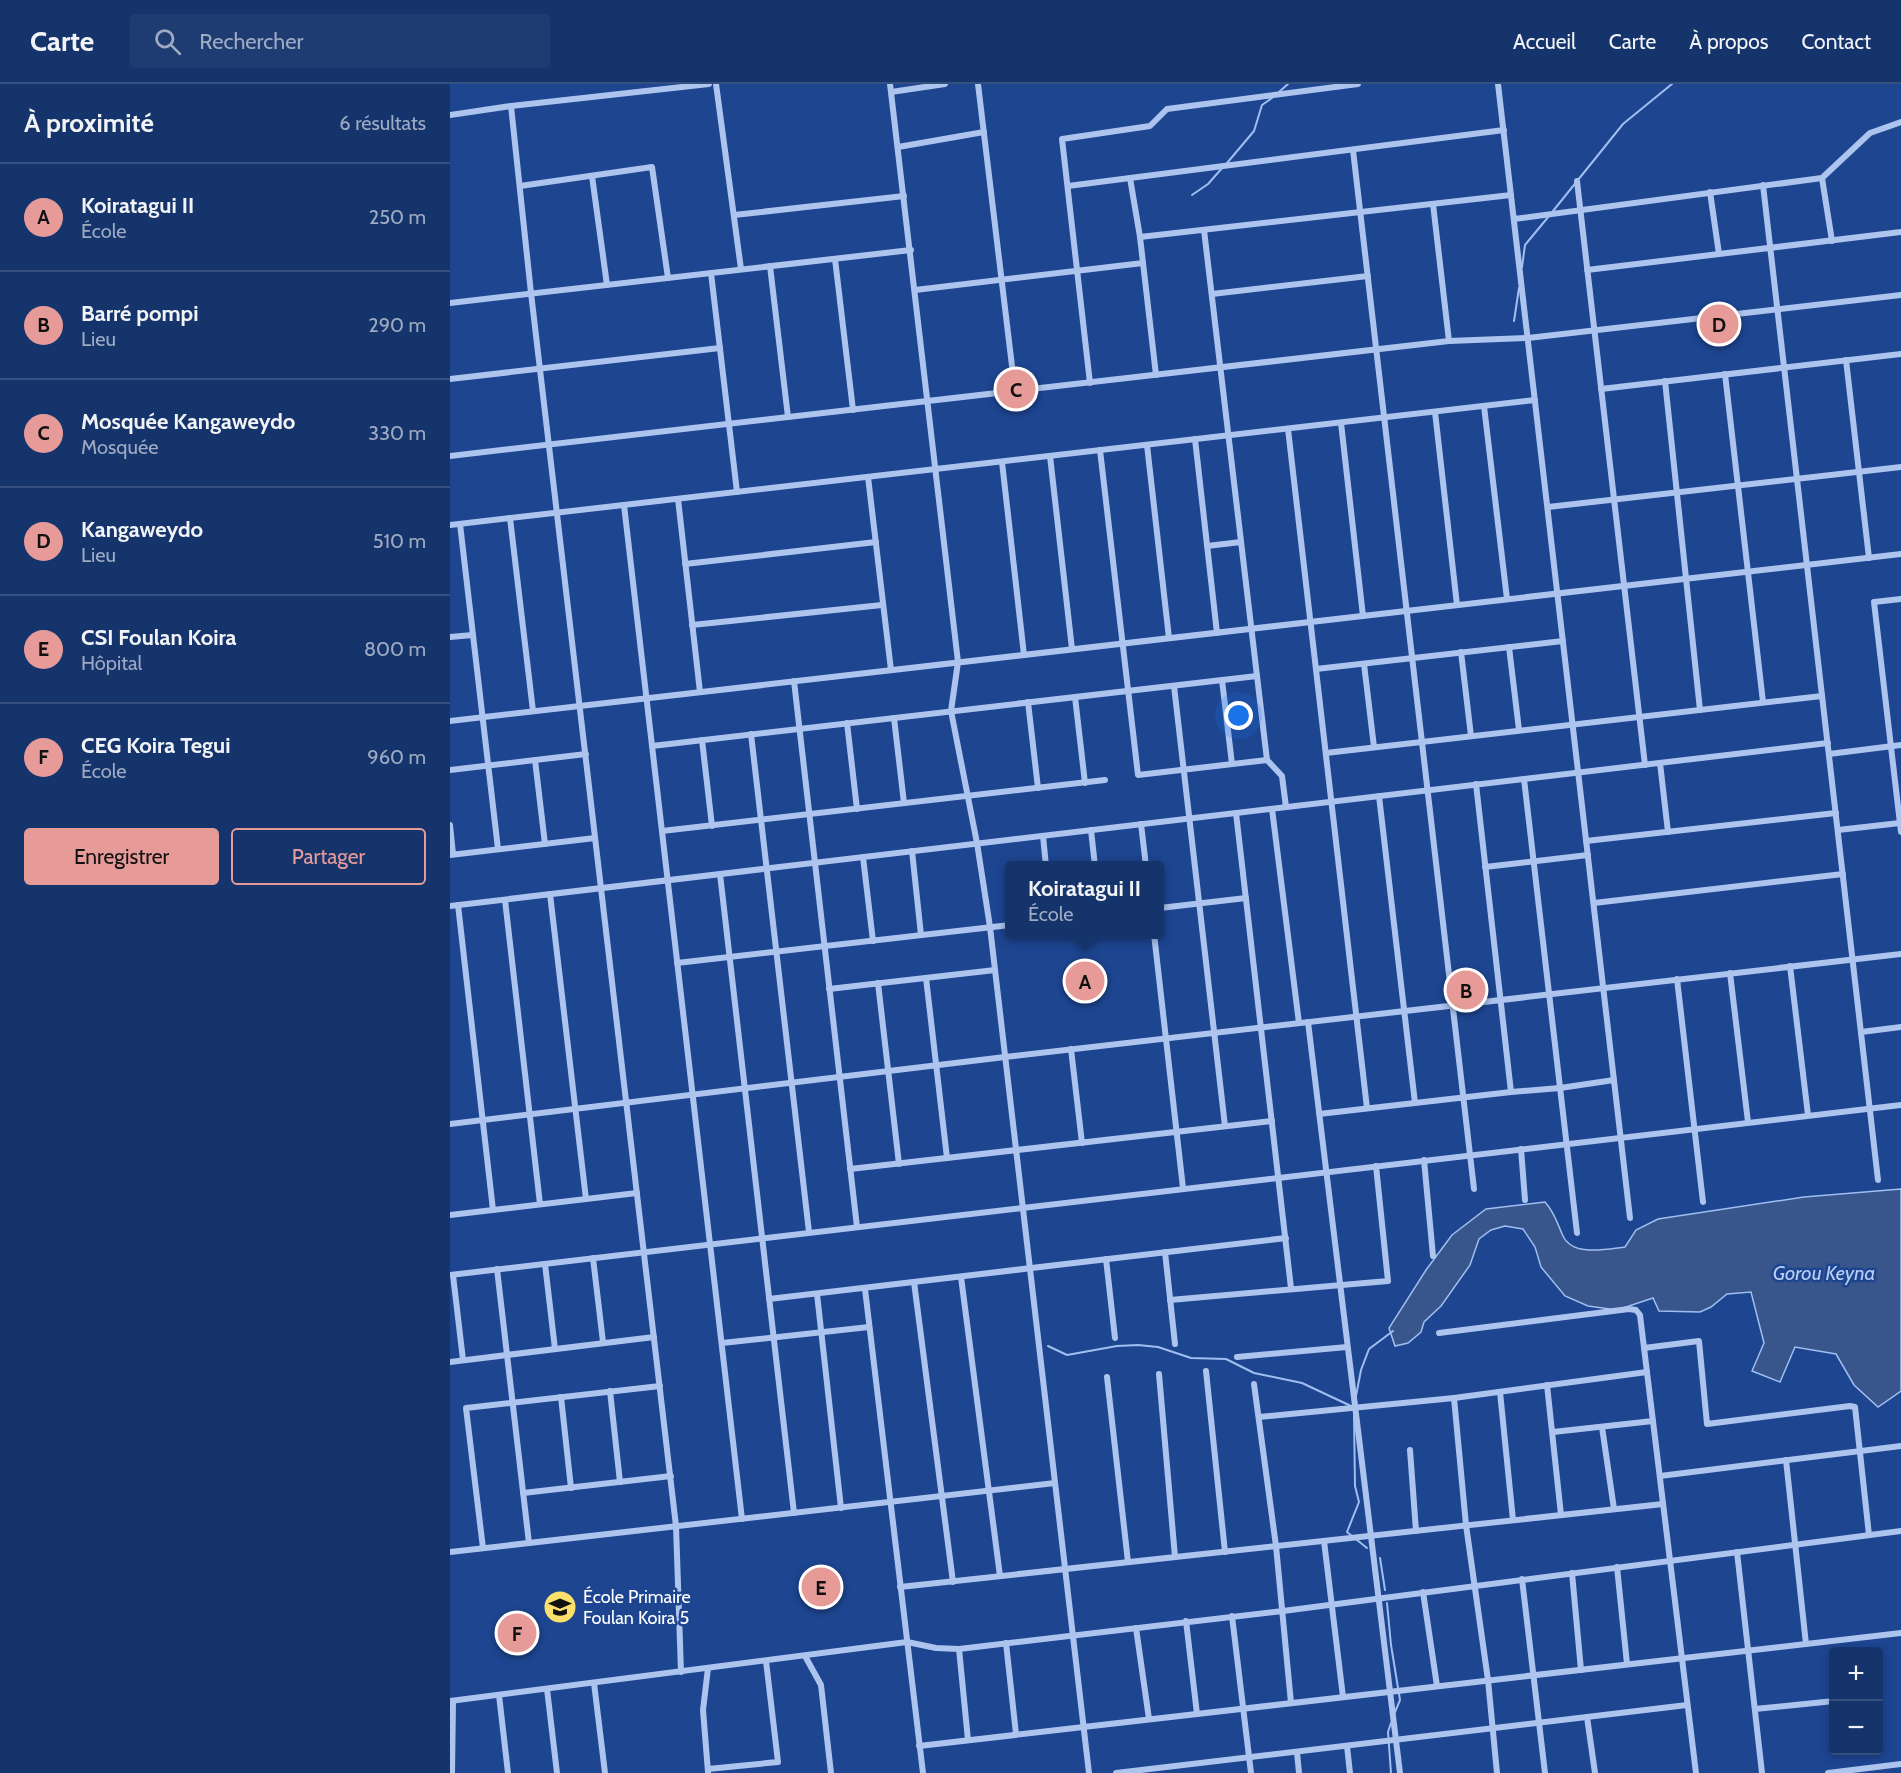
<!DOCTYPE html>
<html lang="fr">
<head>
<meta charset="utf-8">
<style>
  :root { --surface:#16346c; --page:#1f3c72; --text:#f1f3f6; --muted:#9eaac2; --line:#354f7f; --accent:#e69b98 }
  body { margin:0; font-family:Cabin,sans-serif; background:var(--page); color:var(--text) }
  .controls { position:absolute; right:18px; bottom:18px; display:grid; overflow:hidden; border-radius:6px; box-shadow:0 3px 9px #0003 }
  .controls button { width:54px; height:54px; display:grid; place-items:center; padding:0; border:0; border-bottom:2px solid var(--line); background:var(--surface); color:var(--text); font:30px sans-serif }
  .you { position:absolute; left:789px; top:632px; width:21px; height:21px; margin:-15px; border:4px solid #fff; border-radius:50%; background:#1a73e8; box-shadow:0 0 0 9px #1a73e833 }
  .badge { display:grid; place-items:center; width:39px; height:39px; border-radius:50%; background:var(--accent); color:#111; font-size:20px; font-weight:700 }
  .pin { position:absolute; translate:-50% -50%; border:3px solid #fff; box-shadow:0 2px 6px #0006 }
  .popup { position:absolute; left:555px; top:777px; width:159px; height:78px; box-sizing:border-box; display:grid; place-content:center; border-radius:6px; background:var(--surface); filter:drop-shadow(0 2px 4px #0005); font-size:20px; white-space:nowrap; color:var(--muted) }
  .popup b { font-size:22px; color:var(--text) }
  .popup::after { content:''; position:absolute; left:50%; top:100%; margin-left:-12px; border:12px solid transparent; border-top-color:var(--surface) }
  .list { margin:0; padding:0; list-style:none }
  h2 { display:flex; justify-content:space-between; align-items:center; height:78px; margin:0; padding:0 24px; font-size:26px }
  h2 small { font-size:20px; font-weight:400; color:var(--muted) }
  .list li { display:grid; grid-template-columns:39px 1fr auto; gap:18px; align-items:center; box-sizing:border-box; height:108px; padding:0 24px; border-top:2px solid var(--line) }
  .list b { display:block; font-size:22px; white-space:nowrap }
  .list p { margin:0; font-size:20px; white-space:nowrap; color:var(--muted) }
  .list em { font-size:20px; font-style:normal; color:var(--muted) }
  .actions { display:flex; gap:12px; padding:18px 24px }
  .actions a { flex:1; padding:14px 0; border:2px solid var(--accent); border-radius:6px; text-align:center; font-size:21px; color:var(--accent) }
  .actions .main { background:var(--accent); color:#111 }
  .icon { flex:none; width:33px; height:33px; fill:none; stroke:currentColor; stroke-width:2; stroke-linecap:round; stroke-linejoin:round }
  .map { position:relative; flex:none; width:1451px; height:1689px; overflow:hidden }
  header { display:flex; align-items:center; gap:36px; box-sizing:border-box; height:84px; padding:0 30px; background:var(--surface); border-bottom:2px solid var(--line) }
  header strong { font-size:28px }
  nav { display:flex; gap:33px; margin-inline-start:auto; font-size:21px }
  .search { width:420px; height:54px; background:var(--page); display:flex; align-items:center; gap:15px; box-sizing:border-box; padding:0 21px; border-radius:6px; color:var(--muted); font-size:22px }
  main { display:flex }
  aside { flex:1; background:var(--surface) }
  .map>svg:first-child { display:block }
</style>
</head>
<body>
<header>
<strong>Carte</strong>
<div class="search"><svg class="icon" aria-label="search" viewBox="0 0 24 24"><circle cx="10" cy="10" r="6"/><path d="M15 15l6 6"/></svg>Rechercher</div>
<nav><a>Accueil</a><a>Carte</a><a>À propos</a><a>Contact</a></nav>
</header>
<main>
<aside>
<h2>À proximité<small>6 résultats</small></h2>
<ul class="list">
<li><span class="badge">A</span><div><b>Koiratagui II</b><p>École</p></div><em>250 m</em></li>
<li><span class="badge">B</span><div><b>Barré pompi</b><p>Lieu</p></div><em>290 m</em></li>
<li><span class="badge">C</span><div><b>Mosquée Kangaweydo</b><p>Mosquée</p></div><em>330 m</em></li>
<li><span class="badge">D</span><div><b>Kangaweydo</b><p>Lieu</p></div><em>510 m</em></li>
<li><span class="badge">E</span><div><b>CSI Foulan Koira</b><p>Hôpital</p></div><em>800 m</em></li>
<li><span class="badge">F</span><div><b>CEG Koira Tegui</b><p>École</p></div><em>960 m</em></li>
</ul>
<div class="actions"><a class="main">Enregistrer</a><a>Partager</a></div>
</aside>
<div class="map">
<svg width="1451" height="1689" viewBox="0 0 1451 1689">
  <rect width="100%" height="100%" fill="#1d4590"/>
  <!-- water -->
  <path fill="#38558c" stroke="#a0beef" stroke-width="1.5" d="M 1451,1105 L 1451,1307 L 1428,1323 L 1404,1301 L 1386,1270 L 1345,1263 L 1330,1298 L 1302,1287 L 1314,1259 L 1301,1208 L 1277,1210 L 1261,1223 L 1250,1228 L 1209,1227 L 1203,1214 L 1167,1226 L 1138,1222 L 1115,1212 L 1091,1183 L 1085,1163 L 1073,1145 L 1055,1142 L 1041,1146 L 1029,1155 L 1020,1181 L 991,1222 L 974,1238 L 971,1248 L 958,1259 L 945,1262 L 939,1244 L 976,1186 L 1002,1151 L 1036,1125 L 1095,1118 C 1105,1129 1107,1139 1113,1152 C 1123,1173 1157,1165 1175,1163 L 1186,1146 L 1208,1135 L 1354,1113 Z"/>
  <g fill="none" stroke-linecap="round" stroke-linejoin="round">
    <!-- stream -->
    <g stroke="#a0beef" stroke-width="2">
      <path d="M 829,8 L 838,0"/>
      <path d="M 777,79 L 804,47 L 812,21 L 822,14"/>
      <path d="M 742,111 L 758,100 L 773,83"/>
      <path d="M 1103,127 L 1173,40 L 1222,0"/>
      <path d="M 1072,183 L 1075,161 L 1099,132"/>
      <path d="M 1064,237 L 1069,204"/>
      <path d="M 598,1262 L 617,1271 L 667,1262 L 688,1261 L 708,1263 L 741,1274 L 776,1275 L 804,1289 L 852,1299 L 901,1322"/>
      <path d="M 906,1312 L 911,1286 L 919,1265 L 943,1247"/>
      <path d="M 904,1332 L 905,1402 L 909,1418 L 897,1448 L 917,1464"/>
      <path d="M 930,1474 L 935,1506"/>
      <path d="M 937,1519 L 941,1561 L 950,1616 L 945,1628"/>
      <path d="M 941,1639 L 938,1648 L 941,1689"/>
    </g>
    <!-- minor -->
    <g stroke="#adc4ee" stroke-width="6">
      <path d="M 266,0 L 291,185"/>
      <path d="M 440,0 L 508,578 L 501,627 L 527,759 L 540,843 L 639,1689"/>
      <path d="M 528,0 L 565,307"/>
      <path d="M 1048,0 L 1180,1134"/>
      <path d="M 441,8 L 495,0"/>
      <path d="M 61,22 L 81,209 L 226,1442 L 231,1588"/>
      <path d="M 0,31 L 61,22 L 259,0"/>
      <path d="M 448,63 L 534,48"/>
      <path d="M 903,66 L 1024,1105"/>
      <path d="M 142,92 L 157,201"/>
      <path d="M 680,94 L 690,153 L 706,291"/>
      <path d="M 1372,94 L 1382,157"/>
      <path d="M 1127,97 L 1195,681"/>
      <path d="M 1313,101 L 1428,1096"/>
      <path d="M 70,102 L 202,83 L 218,194"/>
      <path d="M 618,102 L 1054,46"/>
      <path d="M 1260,108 L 1269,170"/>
      <path d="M 983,120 L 999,257"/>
      <path d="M 284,131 L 454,112"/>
      <path d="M 1064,135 L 1372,94 L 1420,49 L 1451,38"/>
      <path d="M 754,146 L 817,676 L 832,692 L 836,723"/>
      <path d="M 690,153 L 1061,111"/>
      <path d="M 385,175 L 403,326"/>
      <path d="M 320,182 L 338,333"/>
      <path d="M 1137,186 L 1451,148"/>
      <path d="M 261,189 L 287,408"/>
      <path d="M 465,206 L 693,179"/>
      <path d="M 762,210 L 918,192"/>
      <path d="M 0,219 L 461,166"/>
      <path d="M 1396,276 L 1419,474"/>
      <path d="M 1275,290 L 1313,618"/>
      <path d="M 0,295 L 270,264"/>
      <path d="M 1215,297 L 1250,626"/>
      <path d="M 640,299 L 612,55 L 700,42 L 717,25 L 908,0"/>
      <path d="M 1151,305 L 1451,270"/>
      <path d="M 1034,322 L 1057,515"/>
      <path d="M 985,328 L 1007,521"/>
      <path d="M 891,339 L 913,532"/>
      <path d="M 838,345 L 917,1024"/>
      <path d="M 745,355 L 767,549"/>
      <path d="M 697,361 L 719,554"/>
      <path d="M 650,366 L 688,691 L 817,676"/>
      <path d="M 0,372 L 999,257 L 1078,254 L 1451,211"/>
      <path d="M 600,372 L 622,565"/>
      <path d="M 552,378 L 574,571"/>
      <path d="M 418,393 L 441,586"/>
      <path d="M 228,415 L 250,608"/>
      <path d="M 174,421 L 292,1435"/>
      <path d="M 1098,423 L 1451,383"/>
      <path d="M 60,434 L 83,627"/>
      <path d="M 10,440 L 48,765"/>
      <path d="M 0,441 L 1085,316"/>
      <path d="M 757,462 L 791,458"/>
      <path d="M 235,480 L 426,458"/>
      <path d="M 1451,515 L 1424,518 L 1451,748"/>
      <path d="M 242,541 L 432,521"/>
      <path d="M 0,553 L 23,551"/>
      <path d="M 1059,563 L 1069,646"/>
      <path d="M 1011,568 L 1021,652"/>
      <path d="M 914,580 L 924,663"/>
      <path d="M 866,585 L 1113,557"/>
      <path d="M 772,596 L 782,680"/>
      <path d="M 344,597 L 407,1143"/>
      <path d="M 724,602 L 775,1042"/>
      <path d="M 625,613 L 635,699"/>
      <path d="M 578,618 L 588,704"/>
      <path d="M 444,634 L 454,719"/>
      <path d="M 0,637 L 1451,470"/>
      <path d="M 397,639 L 407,725"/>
      <path d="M 301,650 L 359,1148"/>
      <path d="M 252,656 L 262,742"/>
      <path d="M 202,662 L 807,592"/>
      <path d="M 876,669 L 1372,612"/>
      <path d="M 1379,670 L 1451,661"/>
      <path d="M 85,676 L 95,760"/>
      <path d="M 1210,679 L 1218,748"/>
      <path d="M 0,686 L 136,670"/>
      <path d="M 1074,695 L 1127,1149"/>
      <path d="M 1026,700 L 1061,1008"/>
      <path d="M 929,712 L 965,1019"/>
      <path d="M 822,725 L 849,939"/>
      <path d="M 786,729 L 841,1204"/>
      <path d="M 691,740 L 696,782"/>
      <path d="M 0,741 L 3,770"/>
      <path d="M 641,746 L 645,782"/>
      <path d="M 1388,746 L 1450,739"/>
      <path d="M 212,747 L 655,696"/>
      <path d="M 593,752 L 596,782"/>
      <path d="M 1136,757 L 1386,729"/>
      <path d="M 462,767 L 471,851"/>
      <path d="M 0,771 L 145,754"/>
      <path d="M 413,773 L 423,857"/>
      <path d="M 1035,783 L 1138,771"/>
      <path d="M 270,790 L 344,1429"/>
      <path d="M 100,810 L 136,1115"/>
      <path d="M 55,816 L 90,1120"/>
      <path d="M 1144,819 L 1393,790"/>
      <path d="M 8,821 L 43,1126"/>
      <path d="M 0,822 L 1378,659"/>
      <path d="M 710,824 L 796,814"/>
      <path d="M 704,850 L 733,1104"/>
      <path d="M 227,879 L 560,841"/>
      <path d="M 1340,882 L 1358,1031"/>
      <path d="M 1280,889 L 1298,1038"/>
      <path d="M 476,894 L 497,1074"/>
      <path d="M 1227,895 L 1253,1118"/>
      <path d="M 428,899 L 449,1080"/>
      <path d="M 379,905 L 545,886"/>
      <path d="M 858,938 L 950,1689"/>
      <path d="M 1411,948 L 1451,943"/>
      <path d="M 621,965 L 632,1059"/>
      <path d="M 869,1030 L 1061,1008 L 1110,1004 L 1164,996"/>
      <path d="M 0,1040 L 555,973 L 1451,870"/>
      <path d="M 1071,1065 L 1075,1116"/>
      <path d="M 974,1076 L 983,1172"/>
      <path d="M 400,1085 L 822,1037"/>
      <path d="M 0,1131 L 187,1109"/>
      <path d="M 715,1168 L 725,1260"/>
      <path d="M 143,1174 L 153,1258"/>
      <path d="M 656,1175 L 665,1254"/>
      <path d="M 95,1180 L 105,1265"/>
      <path d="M 47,1185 L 79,1459"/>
      <path d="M 0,1191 L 1451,1021"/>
      <path d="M 3,1191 L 13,1276"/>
      <path d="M 511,1193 L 550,1492"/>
      <path d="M 464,1198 L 503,1498"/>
      <path d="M 415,1205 L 473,1689"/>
      <path d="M 367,1210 L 391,1424"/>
      <path d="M 319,1215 L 836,1154"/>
      <path d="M 720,1216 L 938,1197 L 926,1082"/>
      <path d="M 989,1249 L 1179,1225 L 1186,1226 L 1190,1231 L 1246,1689"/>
      <path d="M 272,1259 L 419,1243"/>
      <path d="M 1194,1264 L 1249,1257 L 1257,1340 L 1400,1322 L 1405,1323 L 1419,1451"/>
      <path d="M 787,1273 L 897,1263"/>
      <path d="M 0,1278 L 204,1253"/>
      <path d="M 756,1287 L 775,1468"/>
      <path d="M 709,1290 L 725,1473"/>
      <path d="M 657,1293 L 678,1478"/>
      <path d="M 804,1300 L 826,1462 L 841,1619"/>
      <path d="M 1097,1301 L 1111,1431"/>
      <path d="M 160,1307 L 170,1398"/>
      <path d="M 1050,1308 L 1063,1436"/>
      <path d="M 111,1313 L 121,1404"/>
      <path d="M 1004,1314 L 1016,1441 L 1038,1596 L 1047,1689"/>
      <path d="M 809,1333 L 1004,1314 L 1197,1288"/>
      <path d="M 1152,1343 L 1164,1425"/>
      <path d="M 1103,1348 L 1203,1337"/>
      <path d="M 960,1366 L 966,1447"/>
      <path d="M 1336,1376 L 1356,1560"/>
      <path d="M 1210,1392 L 1451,1362"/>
      <path d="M 73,1409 L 221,1392"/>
      <path d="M 874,1457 L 893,1613"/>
      <path d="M 33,1464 L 16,1324 L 210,1302"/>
      <path d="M 0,1468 L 605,1399"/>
      <path d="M 1287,1468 L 1312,1689"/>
      <path d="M 1167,1483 L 1177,1580"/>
      <path d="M 1122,1489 L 1131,1586"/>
      <path d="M 1072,1495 L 1095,1689"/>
      <path d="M 450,1503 L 1213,1420"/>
      <path d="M 973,1508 L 987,1602"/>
      <path d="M 782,1532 L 801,1689"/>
      <path d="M 736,1537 L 747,1630"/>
      <path d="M 686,1544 L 699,1635"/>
      <path d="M 556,1559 L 566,1650"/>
      <path d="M 509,1565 L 518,1656"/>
      <path d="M 355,1572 L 371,1601 L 381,1689"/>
      <path d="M 258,1584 L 253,1626 L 258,1688"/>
      <path d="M 144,1599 L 155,1689"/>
      <path d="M 97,1605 L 107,1689"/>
      <path d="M 49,1611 L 58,1689"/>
      <path d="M 0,1617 L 457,1558 L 486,1564 L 509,1565 L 833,1527 L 1451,1447"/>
      <path d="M 1305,1625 L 1384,1617"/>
      <path d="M 1137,1633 L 1145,1689"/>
      <path d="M 469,1662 L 1451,1549"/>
      <path d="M 897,1662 L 900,1689"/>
      <path d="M 847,1668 L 849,1689"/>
      <path d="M 258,1685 L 328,1678 L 316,1577"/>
      <path d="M 2,1689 L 3,1617"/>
      <path d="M 666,1689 L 1237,1621"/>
      <path d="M 1378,1689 L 1451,1680"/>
    </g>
  </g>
  <!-- icons -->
  <defs>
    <g id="school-disc" transform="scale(1.725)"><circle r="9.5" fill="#fde06b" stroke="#1d4590"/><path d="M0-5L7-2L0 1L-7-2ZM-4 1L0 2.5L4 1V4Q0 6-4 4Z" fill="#111"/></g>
  </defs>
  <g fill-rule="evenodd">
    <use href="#school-disc" x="110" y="1523"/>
  </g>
  <g text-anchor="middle" stroke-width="5" stroke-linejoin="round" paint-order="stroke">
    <!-- poi labels -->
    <g font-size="18" fill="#fff" stroke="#1d4590" text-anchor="start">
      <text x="133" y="1519">École Primaire<tspan x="133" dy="21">Foulan Koira 5</tspan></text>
    </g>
    <!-- water labels -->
    <g font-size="20" font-style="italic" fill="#b9cff5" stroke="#1d4590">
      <text x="1374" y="1196">Gorou Keyna</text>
    </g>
  </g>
</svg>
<div class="controls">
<button>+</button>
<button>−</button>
</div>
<div class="you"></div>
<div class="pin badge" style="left:635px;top:897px">A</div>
<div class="popup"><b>Koiratagui II</b>École</div>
<div class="pin badge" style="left:1016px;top:906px">B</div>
<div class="pin badge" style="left:566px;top:305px">C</div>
<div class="pin badge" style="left:1269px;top:240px">D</div>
<div class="pin badge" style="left:371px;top:1503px">E</div>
<div class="pin badge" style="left:67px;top:1549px">F</div>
</div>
</main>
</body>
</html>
